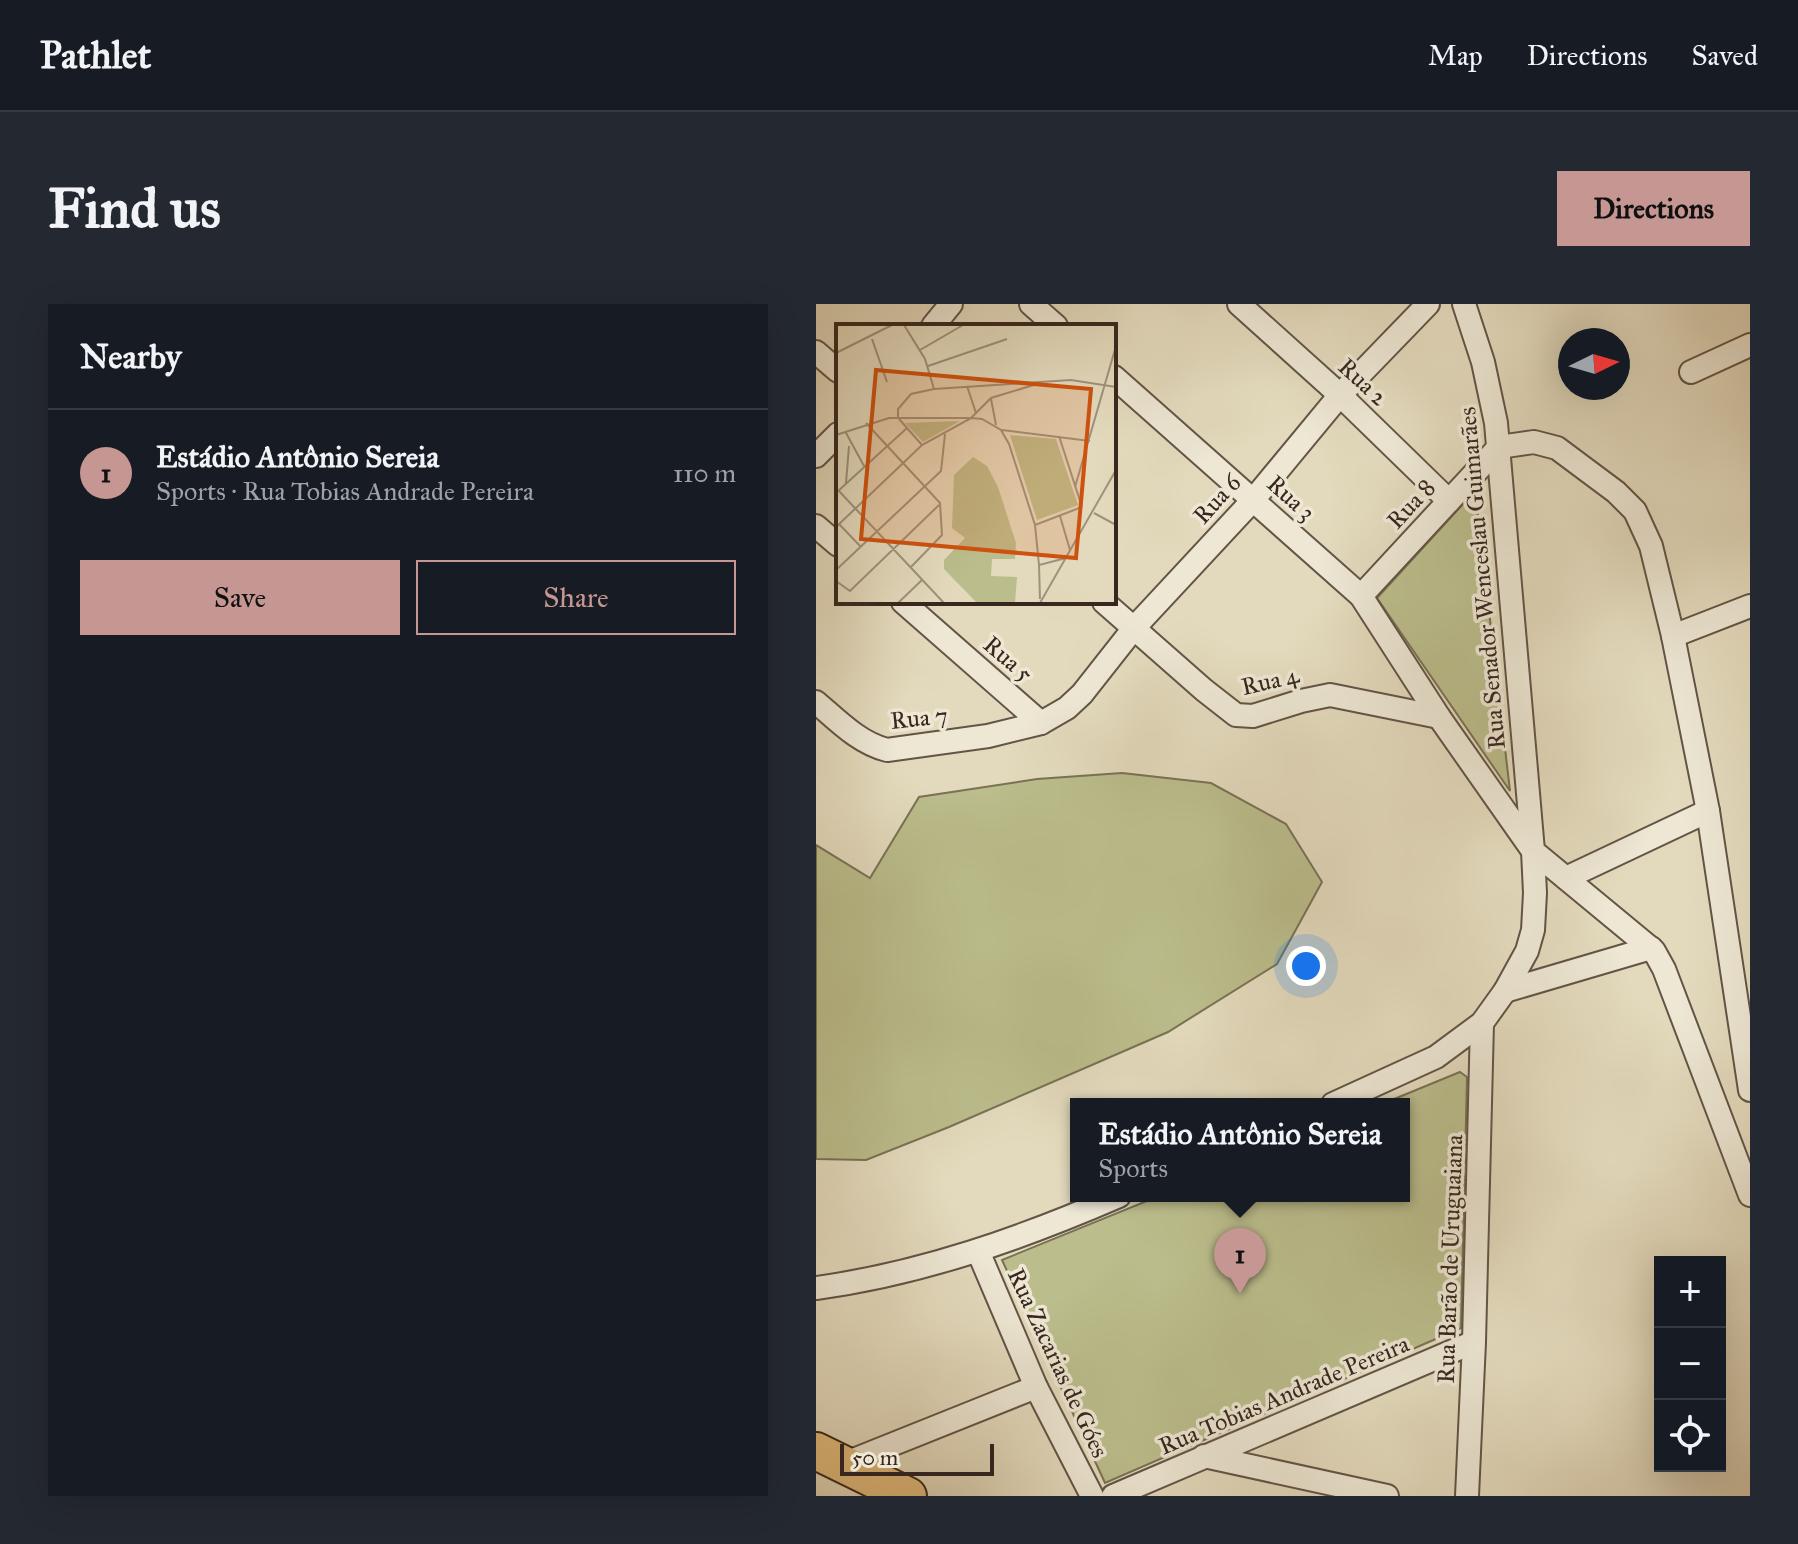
<!DOCTYPE html>
<html lang="en">
<head>
<meta charset="utf-8">
<style>
  :root { --surface:#171b24; --page:#242831; --text:#f1f3f6; --muted:#9ea1a6; --line:#363941; --accent:#c59692 }
  body { margin:0; font-family:"IM FELL Great Primer",serif; background:var(--page); color:var(--text) }
  .controls { position:absolute; right:24px; bottom:24px; display:grid; overflow:hidden; border-radius:0px; box-shadow:0 8px 32px #0002 }
  .controls button { width:72px; height:72px; display:grid; place-items:center; padding:0; border:0; border-bottom:2px solid var(--line); background:var(--surface); color:var(--text); font:40px sans-serif }
  .compass { position:absolute; left:742px; top:24px; width:72px; height:72px; border-radius:50%; background:var(--surface); box-shadow:0 8px 32px #0002; rotate:85deg }
  .scale { position:absolute; left:24px; bottom:20px; width:154px; box-sizing:border-box; padding-left:8px; border:4px solid #38271e; border-top:0; font-size:22px; line-height:28px; white-space:nowrap; color:#38271e; -webkit-text-stroke:6px #ede7d4; paint-order:stroke }
  .you { position:absolute; left:490px; top:662px; width:28px; height:28px; margin:-20px; border:6px solid #fff; border-radius:50%; background:#1a73e8; box-shadow:0 0 0 12px #1a73e833 }
  .badge { display:grid; place-items:center; width:52px; height:52px; border-radius:50%; background:var(--accent); color:#111; font-size:26px; font-weight:700 }
  .pin { position:absolute; translate:-50% -66px; filter:drop-shadow(0 2px 4px #0008) }
  .pin::after { content:''; position:absolute; top:42px; width:28px; height:24px; background:inherit; clip-path:polygon(0 0,100% 0,50% 100%) }
  .popup { position:absolute; left:254px; top:794px; width:340px; height:104px; box-sizing:border-box; display:grid; place-content:center; border-radius:0px; background:var(--surface); filter:drop-shadow(0 2px 6px #0005); font-size:26px; white-space:nowrap; color:var(--muted) }
  .popup b { font-size:30px; color:var(--text) }
  .popup::after { content:''; position:absolute; left:50%; top:100%; margin-left:-16px; border:16px solid transparent; border-top-color:var(--surface) }
  .list { margin:0; padding:0; list-style:none }
  h2 { display:flex; justify-content:space-between; align-items:center; height:104px; margin:0; padding:0 32px; font-size:34px }
  h2 small { font-size:26px; font-weight:400; color:var(--muted) }
  .list li { display:grid; grid-template-columns:52px 1fr auto; gap:24px; align-items:center; box-sizing:border-box; height:128px; padding:0 32px; border-top:2px solid var(--line) }
  .list b { display:block; font-size:30px; white-space:nowrap }
  .list p { margin:0; font-size:26px; white-space:nowrap; color:var(--muted) }
  .list em { font-size:26px; font-style:normal; color:var(--muted) }
  .actions { display:flex; gap:16px; padding:24px 32px }
  .actions a { flex:1; padding:18px 0; border:2px solid var(--accent); border-radius:0px; text-align:center; font-size:28px; color:var(--accent) }
  .actions .main { background:var(--accent); color:#111 }
  .icon { flex:none; width:44px; height:44px; fill:none; stroke:currentColor; stroke-width:2; stroke-linecap:round; stroke-linejoin:round }
  .map { position:relative; flex:none; width:934px; height:1192px; overflow:hidden; border-radius:0px }
  header { display:flex; align-items:center; gap:48px; box-sizing:border-box; height:112px; padding:0 40px; background:var(--surface); border-bottom:2px solid var(--line) }
  header strong { font-size:38px }
  nav { display:flex; gap:44px; margin-inline-start:auto; font-size:28px }
  .intro { display:flex; align-items:center; justify-content:space-between; box-sizing:border-box; height:192px; padding:0 48px }
  h1 { margin:0; font-size:56px }
  .button { padding:20px 36px; border-radius:0px; background:var(--accent); color:#111; font-size:28px; font-weight:700 }
  main { display:flex; gap:48px; padding:0 48px }
  aside { flex:1; background:var(--surface); border-radius:0px; box-shadow:0 8px 32px #0002 }
  .map>svg:first-child { display:block }
</style>
</head>
<body>
<header>
<strong>Pathlet</strong>
<nav><a>Map</a><a>Directions</a><a>Saved</a></nav>
</header>
<div class="intro"><h1>Find us</h1><a class="button">Directions</a></div>
<main>
<aside>
<h2>Nearby<small></small></h2>
<ul class="list">
<li><span class="badge">1</span><div><b>Estádio Antônio Sereia</b><p>Sports · Rua Tobias Andrade Pereira</p></div><em>110 m</em></li>
</ul>
<div class="actions"><a class="main">Save</a><a>Share</a></div>
</aside>
<div class="map">
<svg width="934" height="1192" viewBox="0 0 934 1192">
  <rect width="100%" height="100%" fill="#e3dabd"/>
  <filter id="stains"><feTurbulence type="fractalNoise" baseFrequency=".0025" numOctaves="4"/><feColorMatrix values="0 0 0 0 .2 0 0 0 0 .09 0 0 0 0 .02 0 0 0 .5 -.17"/></filter>
  <radialGradient id="worn" r=".72"><stop offset=".6" stop-color="#630" stop-opacity="0"/><stop offset="1" stop-color="#630" stop-opacity=".3"/></radialGradient>
  <!-- green -->
  <g fill="#bbbd8c" stroke="#7a7255" stroke-width="2">
    <path d="M 659,187 L 694,487 L 561,294 Z"/>
    <path d="M 306,469 L 395,479 L 470,520 L 506,578 L 461,660 L 352,728 L 133,823 L 50,856 L 0,855 L 0,541 L 54,574 L 103,493 L 221,475 Z"/>
    <path d="M 644,768 L 651,773 L 645,1024 L 289,1179 L 186,956 L 343,892 L 588,892 L 588,800 L 566,800 Z"/>
  </g>
  <g fill="none" stroke-linecap="round" stroke-linejoin="round">
    <!-- street casing -->
    <g stroke="#635446" stroke-width="26">
      <g id="street">
        <path d="M 215,0 L 240,22"/>
        <path d="M 423,0 L 524,91 L 633,197"/>
        <path d="M 648,0 L 667,58 L 680,119 L 717,547 L 838,647 L 848,665 L 934,891"/>
        <path d="M 117,22 L 135,0"/>
        <path d="M 0,48 L 22,67"/>
        <path d="M 875,68 L 934,41"/>
        <path d="M 298,73 L 545,292 L 623,413 L 717,547 L 719,589 L 717,626 L 711,647 L 689,687 L 666,719 L 620,753 L 517,800"/>
        <path d="M 683,143 L 718,138 L 741,144 L 800,188 L 819,207 L 835,242 L 857,332 L 892,507 L 934,786"/>
        <path d="M 0,152 L 22,130"/>
        <path d="M 0,222 L 22,241"/>
        <path d="M 545,292 L 683,143"/>
        <path d="M 87,298 L 225,419"/>
        <path d="M 288,298 L 388,386 L 420,411 L 437,412 L 485,397 L 514,391 L 623,413"/>
        <path d="M 857,332 L 934,302"/>
        <path d="M 0,398 C 21,416 43,439 71,446 L 172,432 L 225,419 L 251,404 L 266,390 L 318,324 L 438,195 L 524,91 L 612,0"/>
        <path d="M 750,574 L 892,507"/>
        <path d="M 689,687 L 835,644"/>
        <path d="M 162,947 L 220,1083 L 276,1192"/>
        <path d="M 0,984 C 105,970 206,934 303,892"/>
        <path d="M 388,1152 L 571,1192"/>
        <path d="M 25,1161 L 220,1083"/>
        <path d="M 297,1192 L 658,1038"/>
        <path d="M 651,1192 L 658,1038 L 666,719"/>
      </g>
    </g>
    <!-- primary casing -->
    <g stroke="#38271e" stroke-width="40">
      <path id="primary" d="M 0,1147 L 92,1192"/>
    </g>
    <!-- street -->
    <use href="#street" stroke="#ede7d4" stroke-width="22"/>
    <!-- primary -->
    <use href="#primary" stroke="#e2bd7e" stroke-width="36"/>
  </g>
  <g text-anchor="middle" stroke-width="7" stroke-linejoin="round" paint-order="stroke">
    <!-- street labels -->
    <g font-size="24" fill="#38271e" stroke="#ede7d4">
      <text transform="translate(547 78) rotate(43)" y="8">Rua 2</text>
      <text transform="translate(475 194) rotate(42)" y="8">Rua 3</text>
      <text transform="translate(401 195) rotate(-48)" y="8">Rua 6</text>
      <text transform="translate(595 200) rotate(-47)" y="8">Rua 8</text>
      <text transform="translate(666 274) rotate(-95)" y="8">Rua Senador Wenceslau Guimarães</text>
      <text transform="translate(192 355) rotate(41)" y="8">Rua 5</text>
      <text transform="translate(454 377) rotate(-13)" y="8">Rua 4</text>
      <text transform="translate(103 414) rotate(-6)" y="8">Rua 7</text>
      <text transform="translate(634 955) rotate(-88)" y="8">Rua Barão de Uruguaiana</text>
      <text transform="translate(242 1059) rotate(65)" y="8">Rua Zacarias de Góes</text>
      <text transform="translate(468 1091) rotate(-23)" y="8">Rua Tobias Andrade Pereira</text>
    </g>
  </g>
  <!-- overview -->
  <g transform="translate(20 20)">
    <rect width="280" height="280" fill="#e3dabd"/>
    <path d="M 124,97 L 87,118 L 69,99 ZM 174,111 L 220,115 L 242,181 L 201,196 ZM 137,133 L 151,142 L 162,163 L 180,219 L 179,235 L 156,235 L 155,252 L 181,253 L 179,279 L 141,279 L 108,245 L 108,236 L 129,214 L 116,204 L 118,151 Z" fill="#bbbd8c"/>
    <path fill="none" stroke="#9f927d" stroke-width="2" d="M 68,1 L 89,35 L 98,65M 36,15 L 51,58M 84,26 L 127,1M 0,29 L 56,1M 92,42 L 171,15M 131,62 L 140,89M 155,75 L 160,101M 62,94 L 62,85 L 75,70 L 98,65 L 235,56 L 280,63M 63,95 L 86,121M 30,99 L 104,179 L 106,211 L 75,243M 166,106 L 254,117M 9,107 L 28,142M 0,111 L 53,94 L 135,94 L 155,74 L 201,60M 223,112 L 246,183M 10,159 L 13,122M 239,163 L 280,22M 2,166 L 108,279M 1,168 L 71,104M 258,189 L 280,201M 224,192 L 234,226M 3,200 L 25,223M 199,201 L 246,183M 0,203 L 86,121 L 135,94 L 146,95 L 165,106 L 173,120 L 199,201 L 203,241M 0,246 L 105,147 L 109,110M 0,257 L 14,267 L 103,181M 204,275 L 203,241 L 230,234M 62,279 L 87,255M 204,279 L 280,146"/>
    <path fill="#ce520f" fill-opacity="0.15" stroke="#ce520f" stroke-width="4" d="M 40,46 L 255,65 L 240,234 L 25,215 Z"/>
    <rect width="280" height="280" fill="none" stroke="#38271e" stroke-width="4"/>
  </g>
  <rect width="100%" height="100%" filter="url(#stains)"/>
  <rect width="100%" height="100%" fill="url(#worn)"/>
</svg>
<div class="controls">
<button>+</button>
<button>−</button>
<button><svg class="icon" aria-label="locate" viewBox="0 0 24 24"><circle cx="12" cy="12" r="6"/><path d="M12 2v4M12 18v4M2 12h4M18 12h4"/></svg></button>
</div>
<svg class="compass" viewBox="-18 -18 36 36"><path d="M0-13l5 13h-10z" fill="#e53935"/><path d="M0 13l5-13h-10z" fill="#9ea1a6"/></svg>
<div class="scale">50 m</div>
<div class="you"></div>
<div class="pin badge" style="left:424px;top:990px">1</div>
<div class="popup"><b>Estádio Antônio Sereia</b>Sports</div>
</div>
</main>
</body>
</html>
